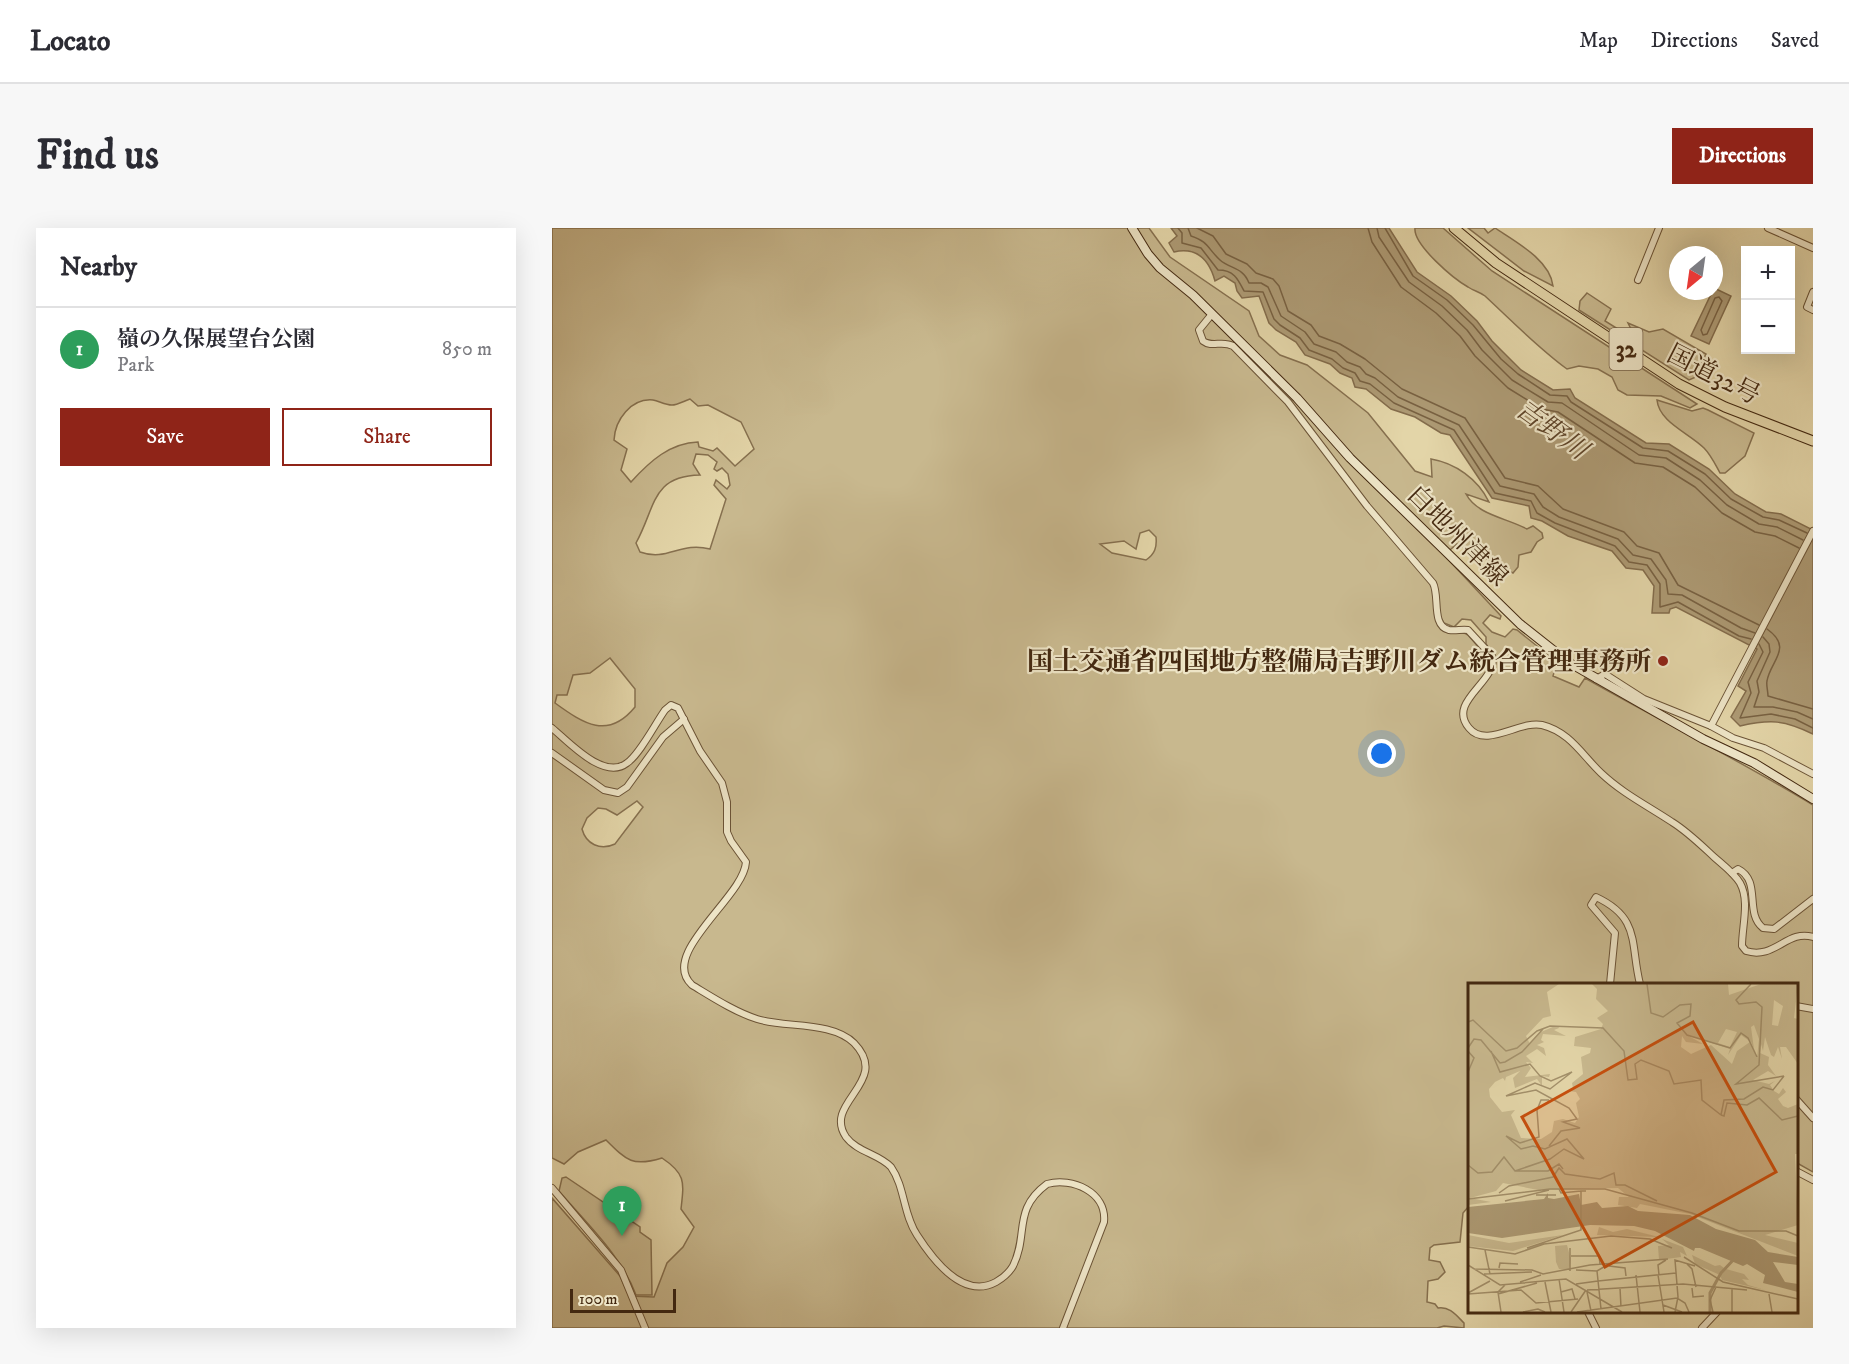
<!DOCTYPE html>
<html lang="en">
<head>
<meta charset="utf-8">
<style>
  :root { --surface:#fff; --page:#f7f7f7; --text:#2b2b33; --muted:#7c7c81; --line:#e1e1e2; --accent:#8f2418 }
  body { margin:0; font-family:"IM FELL DW Pica","Noto Serif JP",serif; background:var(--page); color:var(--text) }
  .controls { position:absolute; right:18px; top:18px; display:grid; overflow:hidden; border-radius:0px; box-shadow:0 6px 24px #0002 }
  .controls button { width:54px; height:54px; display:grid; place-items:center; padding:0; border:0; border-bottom:2px solid var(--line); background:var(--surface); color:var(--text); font:30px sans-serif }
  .compass { position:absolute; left:1117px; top:18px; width:54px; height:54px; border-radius:50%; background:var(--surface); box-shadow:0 6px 24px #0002; rotate:209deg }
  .scale { position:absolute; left:18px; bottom:15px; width:106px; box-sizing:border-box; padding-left:6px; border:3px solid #432810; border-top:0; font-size:16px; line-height:21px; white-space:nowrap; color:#432810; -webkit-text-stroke:4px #ede4c6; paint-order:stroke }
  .you { position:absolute; left:830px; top:526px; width:21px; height:21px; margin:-15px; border:4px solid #fff; border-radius:50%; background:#1a73e8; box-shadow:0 0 0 9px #1a73e833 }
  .badge { display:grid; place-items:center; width:39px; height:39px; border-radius:50%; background:var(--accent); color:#fff; font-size:20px; font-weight:700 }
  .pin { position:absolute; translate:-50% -50px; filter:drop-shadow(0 2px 3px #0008) }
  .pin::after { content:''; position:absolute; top:32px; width:21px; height:18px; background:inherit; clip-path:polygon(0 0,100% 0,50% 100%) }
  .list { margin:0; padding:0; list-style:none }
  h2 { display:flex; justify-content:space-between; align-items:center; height:78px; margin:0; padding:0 24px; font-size:26px }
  h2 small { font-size:20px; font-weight:400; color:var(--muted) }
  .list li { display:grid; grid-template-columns:39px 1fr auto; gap:18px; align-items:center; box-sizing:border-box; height:84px; padding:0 24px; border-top:2px solid var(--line) }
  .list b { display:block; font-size:22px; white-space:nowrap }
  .list p { margin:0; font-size:20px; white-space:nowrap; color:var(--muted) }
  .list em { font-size:20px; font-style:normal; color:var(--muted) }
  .actions { display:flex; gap:12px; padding:18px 24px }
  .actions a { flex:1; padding:14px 0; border:2px solid var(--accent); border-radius:0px; text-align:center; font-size:21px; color:var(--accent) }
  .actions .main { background:var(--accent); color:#fff }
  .map { position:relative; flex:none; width:1261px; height:1100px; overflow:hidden; border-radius:0px }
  header { display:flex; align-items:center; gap:36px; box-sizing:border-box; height:84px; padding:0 30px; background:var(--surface); border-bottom:2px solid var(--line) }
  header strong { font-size:28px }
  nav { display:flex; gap:33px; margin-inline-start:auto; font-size:21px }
  .intro { display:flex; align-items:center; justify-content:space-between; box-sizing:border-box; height:144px; padding:0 36px }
  h1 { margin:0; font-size:42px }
  .button { padding:15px 27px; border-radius:0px; background:var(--accent); color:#fff; font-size:21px; font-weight:700 }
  main { display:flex; gap:36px; padding:0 36px }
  aside { flex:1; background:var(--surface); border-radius:0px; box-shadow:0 6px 24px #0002 }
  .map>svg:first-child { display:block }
</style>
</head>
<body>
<header>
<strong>Locato</strong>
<nav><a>Map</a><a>Directions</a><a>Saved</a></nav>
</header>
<div class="intro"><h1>Find us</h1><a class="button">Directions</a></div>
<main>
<aside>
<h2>Nearby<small></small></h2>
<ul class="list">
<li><span class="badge" style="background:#2e9e5b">1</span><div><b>嶺の久保展望台公園</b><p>Park</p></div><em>850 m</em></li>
</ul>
<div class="actions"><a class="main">Save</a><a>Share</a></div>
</aside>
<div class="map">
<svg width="1261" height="1100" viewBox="0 0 1261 1100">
  <rect width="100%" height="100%" fill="#e3d5a8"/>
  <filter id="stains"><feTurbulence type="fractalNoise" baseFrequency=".00333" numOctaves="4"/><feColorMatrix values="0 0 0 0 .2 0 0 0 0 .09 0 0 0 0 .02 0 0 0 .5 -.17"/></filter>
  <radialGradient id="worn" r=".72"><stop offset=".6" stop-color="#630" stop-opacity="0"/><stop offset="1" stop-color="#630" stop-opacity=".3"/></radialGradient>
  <!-- green -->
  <g fill="#c8b88e" stroke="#86704f" stroke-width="1.5" fill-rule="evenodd">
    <path d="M 0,0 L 597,0 L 618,29 L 697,83 L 707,108 L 728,127 L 755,137 L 816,185 L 863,243 L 880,249 L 879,231 C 903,235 926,251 937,274 L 914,266 C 925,287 955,290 975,301 L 981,298 L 990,305 L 991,310 L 985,314 L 979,324 L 967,327 L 966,339 L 961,345 L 905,316 L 892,327 L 949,388 L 948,391 L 938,387 L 931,395 L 940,404 L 953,409 L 961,401 L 965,402 L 1005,434 L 1001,448 L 1027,459 L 1033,450 C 1109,493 1187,532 1261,577 L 1261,944 L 1245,935 L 1244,756 L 918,756 L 917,978 L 911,985 L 908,1014 L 882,1017 L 878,1020 L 877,1032 L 888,1034 L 893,1044 L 886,1051 L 876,1053 L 875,1074 L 883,1076 L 886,1080 C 897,1078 904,1087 912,1095 L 912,1100 L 892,1098 L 885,1100 L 0,1100 L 0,970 L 68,1048 L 77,1068 L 102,1069 L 115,1035 L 131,1019 L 142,999 L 129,981 C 132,954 134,946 110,930 C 81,939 75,933 54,912 L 26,924 L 12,936 L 0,930 ZM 138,171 L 146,178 L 156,177 L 189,194 L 202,221 L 183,238 L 165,220 L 161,223 L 147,219 L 146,214 C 118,215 98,233 79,254 L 69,242 L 75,221 L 62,212 C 63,192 79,170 101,172 C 107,173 113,177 120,177 C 125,177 132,173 138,171 ZM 144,226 L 156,227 L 165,234 L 162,241 L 165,243 L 170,240 L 176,246 L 178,257 L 175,261 L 164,252 L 162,257 L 174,271 L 158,321 C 128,313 116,334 88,324 L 84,315 C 104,279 99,248 148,247 L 141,236 ZM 597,302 L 604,309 C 605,319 603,326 594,332 L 560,325 L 548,316 L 572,313 L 584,321 L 588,305 ZM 888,388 L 892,395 L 902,399 L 910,391 L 919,392 L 934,409 L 934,416 L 944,431 L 943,438 L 916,407 C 902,399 896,412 885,394 ZM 58,430 L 83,461 L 83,479 C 56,512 32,496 3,475 L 5,467 L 15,467 L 21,447 L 38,445 ZM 85,573 L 91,579 L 63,616 C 48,623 34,616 30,601 L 35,590 L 46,580 L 54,581 L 65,587 Z"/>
    <path d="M 863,0 L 891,0 L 940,43 L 1145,176 L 1138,180 L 1109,168 L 1075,167 L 1066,162 L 1060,149 L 1046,141 L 1027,138 L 1015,141 C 985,119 960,93 933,68 C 928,64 922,63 916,59 C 902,51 861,17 863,0 Z"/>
    <path d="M 916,0 L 932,0 L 936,5 L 943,0 C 964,14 998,32 1001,58 L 972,43 Z"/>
    <path d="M 1035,65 L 1059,81 L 1053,93 L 1085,113 L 1076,95 L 1097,104 L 1111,101 L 1154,126 L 1144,149 L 1137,152 L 1027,82 L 1028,73 Z"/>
    <path d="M 1105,172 L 1140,183 L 1151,180 L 1156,182 L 1202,205 L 1193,228 L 1173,245 L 1168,245 C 1163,236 1159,227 1152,220 C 1137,205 1107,194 1105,172 Z"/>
    <path d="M 14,949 L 88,999 L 88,1004 L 99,1012 L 100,1067 L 84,1067 C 69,1027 35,996 7,963 L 10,950 Z"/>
  </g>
  <!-- water -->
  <g fill="#ad9a74" stroke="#836c4c" stroke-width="1.5">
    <path d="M 619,0 L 837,0 L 865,44 L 899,68 L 925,93 L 940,113 L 969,142 L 1001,162 L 1018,161 L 1023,170 L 1094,215 L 1117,216 L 1157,241 L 1183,266 L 1214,284 L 1229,286 L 1261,302 L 1261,506 C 1232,492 1219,491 1188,498 L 1179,489 L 1194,463 L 1186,458 L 1205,421 L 1124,379 L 1118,381 L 1117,385 L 1100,385 L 1102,358 L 1091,342 L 1074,340 L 1060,323 L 1016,308 L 990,293 L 979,290 L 977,278 L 940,270 L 898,207 L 889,205 L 863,189 L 839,181 L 814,161 L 803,159 L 800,150 L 788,145 L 778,136 L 753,127 L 744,114 L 724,102 L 717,95 L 707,68 L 690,70 L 685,63 L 683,55 L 672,48 L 663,53 C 657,31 644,19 622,24 L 617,15 L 625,8 Z"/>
    <path d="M 1162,60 L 1179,68 L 1157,116 L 1139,108 Z"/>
  </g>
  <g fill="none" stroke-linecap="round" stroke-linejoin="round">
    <!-- shore -->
    <g stroke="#786142" stroke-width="1.5">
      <path d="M 626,0 L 630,5 L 630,15 L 649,20 L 666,42 C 682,42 686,51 692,63 L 711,64 L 722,91 L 728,97 L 748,110 L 757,122 L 780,131 L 791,140 L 803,145 L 808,153 L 818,156 L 842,175 L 902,202 L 943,265 L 979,273 L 985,285 L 1003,295 L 1063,318 L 1077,334 L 1095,337 L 1108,356 L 1108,379 L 1126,374 L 1187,408 L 1199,411"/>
      <path d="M 636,0 L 639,8 C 657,14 655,20 668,32 C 678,41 691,39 697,55 L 709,55 L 716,59 L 729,88 L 753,104 L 762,116 L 784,124 L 795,134 L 808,139 L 814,146 L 823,150 L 846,169 L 907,197 L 948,258 L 982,266 L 991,279 L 1007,289 L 1066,311 L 1081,327 L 1099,331 L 1114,352 L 1116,366 L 1130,367 L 1189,400 L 1203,405"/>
      <path d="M 645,0 L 661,8 L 674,26 L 695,36 L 704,45 L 721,51 L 727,58 L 736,83 L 759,97 L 767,108 L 788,116 L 813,131 L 850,161 L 913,190 L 953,250 L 986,258 L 1011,281 L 1072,304 L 1085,318 L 1107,325 L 1126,357 L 1207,397"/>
      <path d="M 816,0 L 820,14 L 849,59 L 884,85 L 908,108 L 923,128 L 956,160 L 990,181 L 1006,184 L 1083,235 L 1111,239 L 1143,259 L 1170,285 L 1203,304 L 1223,308 L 1247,320"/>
      <path d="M 825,0 L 827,9 L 857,54 L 890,78 L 915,102 L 930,122 L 960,152 L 996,174 L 1010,175 L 1087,227 L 1114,230 L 1148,252 L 1175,277 L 1207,296 L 1225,299 L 1251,312"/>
      <path d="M 833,0 L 861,48 L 895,72 L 921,97 L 949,131 L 966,146 L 998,167 L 1015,168 L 1019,174 L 1091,220 L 1116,223 L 1153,246 L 1179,271 L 1211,289 L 1227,292 L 1255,305"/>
      <path d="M 1167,69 L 1170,73 L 1155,106 L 1151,107 L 1149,102 L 1163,70 Z"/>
      <path d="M 1215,401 C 1242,420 1218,433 1215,453 C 1214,457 1216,463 1216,468 L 1261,481"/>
      <path d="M 1211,409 L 1217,416 L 1218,424 L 1205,453 L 1207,464 L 1202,479 L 1221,479 L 1245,484 L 1261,491"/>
      <path d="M 1207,416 L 1211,424 L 1196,454 L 1199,465 L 1188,490 L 1219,486 L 1243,491 L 1261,500"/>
    </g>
    <!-- minor casing -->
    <g stroke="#6b5336" stroke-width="8">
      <g id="minor">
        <path d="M 1216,0 L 1261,20"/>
        <path d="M 1086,52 L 1107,0"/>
        <path d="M 1261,64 L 1255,79 L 1261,82"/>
        <path d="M 660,86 L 647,102 L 651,113 C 660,120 670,112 681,118 L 736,174 L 815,278 L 881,355 C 888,368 879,398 897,402 C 904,403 910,401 916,402 L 940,428 C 947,453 894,473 917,500 C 934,521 968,492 990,497 C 1018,504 1030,527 1049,545 C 1070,565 1096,578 1120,594 C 1136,604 1149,617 1162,629 C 1171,637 1182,645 1188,655 C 1198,673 1190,698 1190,718 L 1194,723 C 1223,732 1235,701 1261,709"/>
        <path d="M 1044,451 L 1053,446 L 1092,471 L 1159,498 L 1261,303"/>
        <path d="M 1159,498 L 1181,510 L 1212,520 L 1261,546"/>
        <path d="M 0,500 C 17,514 52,553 75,535 C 88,526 103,496 113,482 L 119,477 L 126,480 L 148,523 L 170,555 L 175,574 L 175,604 L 179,613 L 194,634 C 192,669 106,726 140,757 C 160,769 183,784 205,791 C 233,800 280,793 302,815 C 340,854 270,874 294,909 C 305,924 327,926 339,939 C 353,959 351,986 365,1007 C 381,1032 411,1072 444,1054 C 451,1050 457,1045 461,1038 C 477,1006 460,982 495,956 C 520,949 555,964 552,994 L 511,1100"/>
        <path d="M 0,525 L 52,562 L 66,565 L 75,559 L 111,509 L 132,491"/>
        <path d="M 1180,645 L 1186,641 C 1210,653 1192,685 1211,700 L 1222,701 L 1261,671"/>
        <path d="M 1058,756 L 1063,705 L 1039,677 L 1044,669 C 1089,690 1078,716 1088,756"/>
        <path d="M 1244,778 L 1261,781"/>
        <path d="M 1244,871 L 1261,890"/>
        <path d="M 1244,943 L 1261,952"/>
        <path d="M 0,960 L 69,1042 L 93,1100"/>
        <path d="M 1036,1084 L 1044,1100"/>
        <path d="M 1150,1100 L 1165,1084"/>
      </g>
    </g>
    <!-- secondary casing -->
    <g stroke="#432810" stroke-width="10">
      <path id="secondary" d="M 580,0 L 596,26 L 608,40 L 641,67 L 745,170 L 798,230 L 968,396 L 1016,434 L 1151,511 L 1202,535 L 1261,571"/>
    </g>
    <!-- trunk casing -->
    <g stroke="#432810" stroke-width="11">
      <path id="trunk" d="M 902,0 L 944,35 L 1127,156 L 1173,179 L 1261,213"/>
    </g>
    <!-- minor -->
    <use href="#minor" stroke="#ede4c6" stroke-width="6"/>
    <!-- secondary -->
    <use href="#secondary" stroke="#ede4c6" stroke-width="8"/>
    <!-- trunk -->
    <use href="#trunk" stroke="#e3d5a8" stroke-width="9"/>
  </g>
  <!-- markers -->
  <circle fill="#8f2418" stroke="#ede4c6" stroke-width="2" cx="1111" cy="433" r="6"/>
  <g text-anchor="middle" stroke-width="4.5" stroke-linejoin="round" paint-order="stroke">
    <!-- shield labels -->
    <rect fill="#ede4c6" stroke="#766047" stroke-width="1.5" x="1057.5" y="100" width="33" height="42" rx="4.5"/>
    <g font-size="24" font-weight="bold" fill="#432810">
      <text x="1074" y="129">32</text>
    </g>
    <!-- street labels -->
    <g font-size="26" fill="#432810" stroke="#ede4c6">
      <text transform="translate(1162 146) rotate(27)" y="9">国道32号</text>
      <text transform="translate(906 307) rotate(45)" y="9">白地州津線</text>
    </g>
    <!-- poi labels -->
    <g font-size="26" font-weight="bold" fill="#432810" stroke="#ede4c6" text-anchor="end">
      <text x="1099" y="442">国土交通省四国地方整備局吉野川ダム統合管理事務所</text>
    </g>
    <!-- water labels -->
    <g font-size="27" font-style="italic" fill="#5e4429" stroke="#ede4c6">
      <text transform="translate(1000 201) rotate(36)" y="9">吉野川</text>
    </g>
  </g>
  <!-- overview -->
  <g transform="translate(916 755)">
    <rect width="330" height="330" fill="#e3d5a8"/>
    <path d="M 0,1 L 91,1 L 79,9 L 83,33 L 75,35 L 58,53 L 62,61 L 73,49 L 87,43 L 90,43 L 91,45 L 86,47 L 98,53 L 75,51 L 73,57 L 76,59 L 69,62 L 76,65 L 78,73 L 69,66 L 58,73 L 65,80 L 58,79 L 63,85 L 57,94 L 82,91 L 81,94 L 74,93 L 74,103 L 69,96 L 47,105 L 45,95 L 52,88 L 38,94 L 37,98 L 35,95 L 27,99 L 21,106 L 22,114 L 34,129 L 47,127 L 43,132 L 53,155 L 73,156 L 84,149 L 86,138 L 95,136 L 107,140 L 111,134 L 108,120 L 112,116 L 108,109 L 101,108 L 105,105 L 104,100 L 115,91 L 113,74 L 122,70 L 123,65 L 106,63 L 107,54 L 133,46 L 135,41 L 129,35 L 140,28 L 128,16 L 129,6 L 124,1 L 260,1 L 261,12 L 293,1 L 330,1 L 326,35 L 330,36 L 330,81 L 318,64 L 312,64 L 314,76 L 310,64 L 306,74 L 303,72 L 297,54 L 295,68 L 293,61 L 292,70 L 301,74 L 300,82 L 308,93 L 300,88 L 285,97 L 301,101 L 307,98 L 302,102 L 306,108 L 311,111 L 315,105 L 318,109 L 310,116 L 315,123 L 320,125 L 330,121 L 330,171 L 327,171 L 330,242 L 297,252 L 330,260 L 330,273 L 222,231 L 172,221 L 169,225 L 150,222 L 151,214 L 161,214 L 150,205 L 70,207 L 35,200 L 28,208 L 2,215 L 23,219 L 0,222 ZM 306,17 L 315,23 L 310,43 L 304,42 ZM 286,42 L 291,56 L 289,75 L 282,59 L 269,68 L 264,81 L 243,62 L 223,71 L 213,64 L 214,53 L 218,59 L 235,61 L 219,52 L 262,66 L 260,72 L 273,52 L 283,59 L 286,66 L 283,44 ZM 258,46 L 269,49 L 262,64 L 250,60 ZM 131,244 L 145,249 L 159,246 L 191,254 L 129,252 ZM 0,252 L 41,260 L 95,252 L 45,268 L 0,263 ZM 194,256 L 215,264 L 219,273 L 212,269 L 213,274 L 191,277 L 190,263 L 201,262 ZM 99,262 L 103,277 L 101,287 L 91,286 L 88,279 L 87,263 ZM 224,272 L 247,283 L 252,282 L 256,285 L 253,290 L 258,286 L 276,291 L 281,297 L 274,296 L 280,302 L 297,307 L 254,297 L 252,292 L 227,281 Z" fill="#c8b88e" fill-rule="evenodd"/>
    <path d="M 80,210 L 80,215 L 86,216 L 111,211 L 113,222 L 129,219 L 134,225 L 160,223 L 170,228 L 222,232 L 248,246 L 287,257 L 300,269 L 330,274 L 330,282 L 305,279 L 317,299 L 330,301 L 330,309 L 295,300 L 297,292 L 279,281 L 275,283 L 232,265 L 227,265 L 226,268 L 187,248 L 166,243 L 122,242 L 34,255 L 0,250 L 0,224 L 76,216 Z" fill="#ad9a74"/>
    <path fill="none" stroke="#ad9a74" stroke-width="3" d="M 242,329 L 242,310 L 253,290 L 268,274"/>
    <path fill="none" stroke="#a3906b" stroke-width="1.5" d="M 179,1 L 183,30 L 195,34 L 212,22 L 223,21 L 222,33 L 209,40 L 219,52 L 262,65 L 273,50 L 280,55 L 289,74M 283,1 L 268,17 L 271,21 L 288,19 L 294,24 L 291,82 L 268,101 L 316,93M 0,39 L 5,37 L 38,68 L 49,65 L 69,48 L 82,43 L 135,45 L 156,68 L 160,97 L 169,96 L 167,81 L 173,77 L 201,88 L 206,101 L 233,97 L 234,117 L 253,132M 0,65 L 6,56 L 13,57 L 32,80 L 37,79 L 54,69 L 75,46M 0,68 L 6,75 L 0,89M 23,68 L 32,89 L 62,81 L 72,93 L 83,98 L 104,89 L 82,106 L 67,100 L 38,113 L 68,107 L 101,125 L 109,136 L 95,139 L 112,145 L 93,148 L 81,163M 253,132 L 256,133 L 259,120 L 279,122 L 291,115 L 314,137 L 330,133M 253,132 L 256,117 L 276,116 L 295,104 L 305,107 L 316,93M 0,182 L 10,190 L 24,189 L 36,174 L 47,188 L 80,188 L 91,181 L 95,186M 47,188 L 82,176 L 96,166 L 116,176 L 99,156 L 77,166 L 65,163 L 53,166 L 38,153 L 52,160 L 71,154 L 69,127 L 73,117 L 81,117M 91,206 L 93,210 L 113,208M 31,210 L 41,203 L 85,194 L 91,185 L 97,191 L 132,196 L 146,190 L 148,202 L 157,202 L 189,218M 68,212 L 88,212M 0,216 L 82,206 L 137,206 L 224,230 L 271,248 L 318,248 L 330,253M 37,218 L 81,207M 0,264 L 47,271 L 76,261 L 143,253 L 182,256 L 204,265M 59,265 L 113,247 L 113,208 L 118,208M 17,267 L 22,291M 103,273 L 131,273 L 132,281M 216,274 L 255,299 L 330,316M 219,281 L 224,286 L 228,304M 0,282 L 32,302 L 98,296 L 154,329M 141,283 L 157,285 L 158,293M 31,285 L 32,280 L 50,281M 6,286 L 64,287 L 75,291 L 122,282 L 200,276M 108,287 L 129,288 L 141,281M 102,288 L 102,265M 129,288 L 133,326M 16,291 L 64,289M 168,292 L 172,329M 190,292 L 196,329M 191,292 L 190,282 L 198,277M 91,296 L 96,329M 130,298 L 208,290M 52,299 L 73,292M 77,299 L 83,329M 108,301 L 130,298M 152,305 L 153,324M 224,305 L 225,314 L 236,313M 119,307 L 215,301 L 279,307M 93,309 L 104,306 L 107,316M 119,309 L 123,328M 0,310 L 22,298M 0,311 L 53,307 L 68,320 L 110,316M 30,311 L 69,300M 301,311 L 304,329M 195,322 L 214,329M 33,329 L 30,309 L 37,302M 55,329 L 70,326 L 77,329M 103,329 L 118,307M 109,329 L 209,315 L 217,320 L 221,329M 207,329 L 210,314 L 207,277 L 227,283M 245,329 L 242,317 L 248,304M 264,329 L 264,305"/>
    <path fill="#c74f0d" fill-opacity="0.15" stroke="#c74f0d" stroke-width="3" d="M 225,39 L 308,189 L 137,284 L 54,134 Z"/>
    <rect width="330" height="330" fill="none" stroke="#432810" stroke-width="3"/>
  </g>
  <rect width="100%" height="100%" filter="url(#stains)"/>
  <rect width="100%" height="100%" fill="url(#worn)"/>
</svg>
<div class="controls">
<button>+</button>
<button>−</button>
</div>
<svg class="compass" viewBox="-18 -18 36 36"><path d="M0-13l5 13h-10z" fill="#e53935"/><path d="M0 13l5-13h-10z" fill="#7c7c81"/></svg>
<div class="scale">100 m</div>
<div class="you"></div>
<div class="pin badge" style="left:70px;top:1008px;background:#2e9e5b">1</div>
</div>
</main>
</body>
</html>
